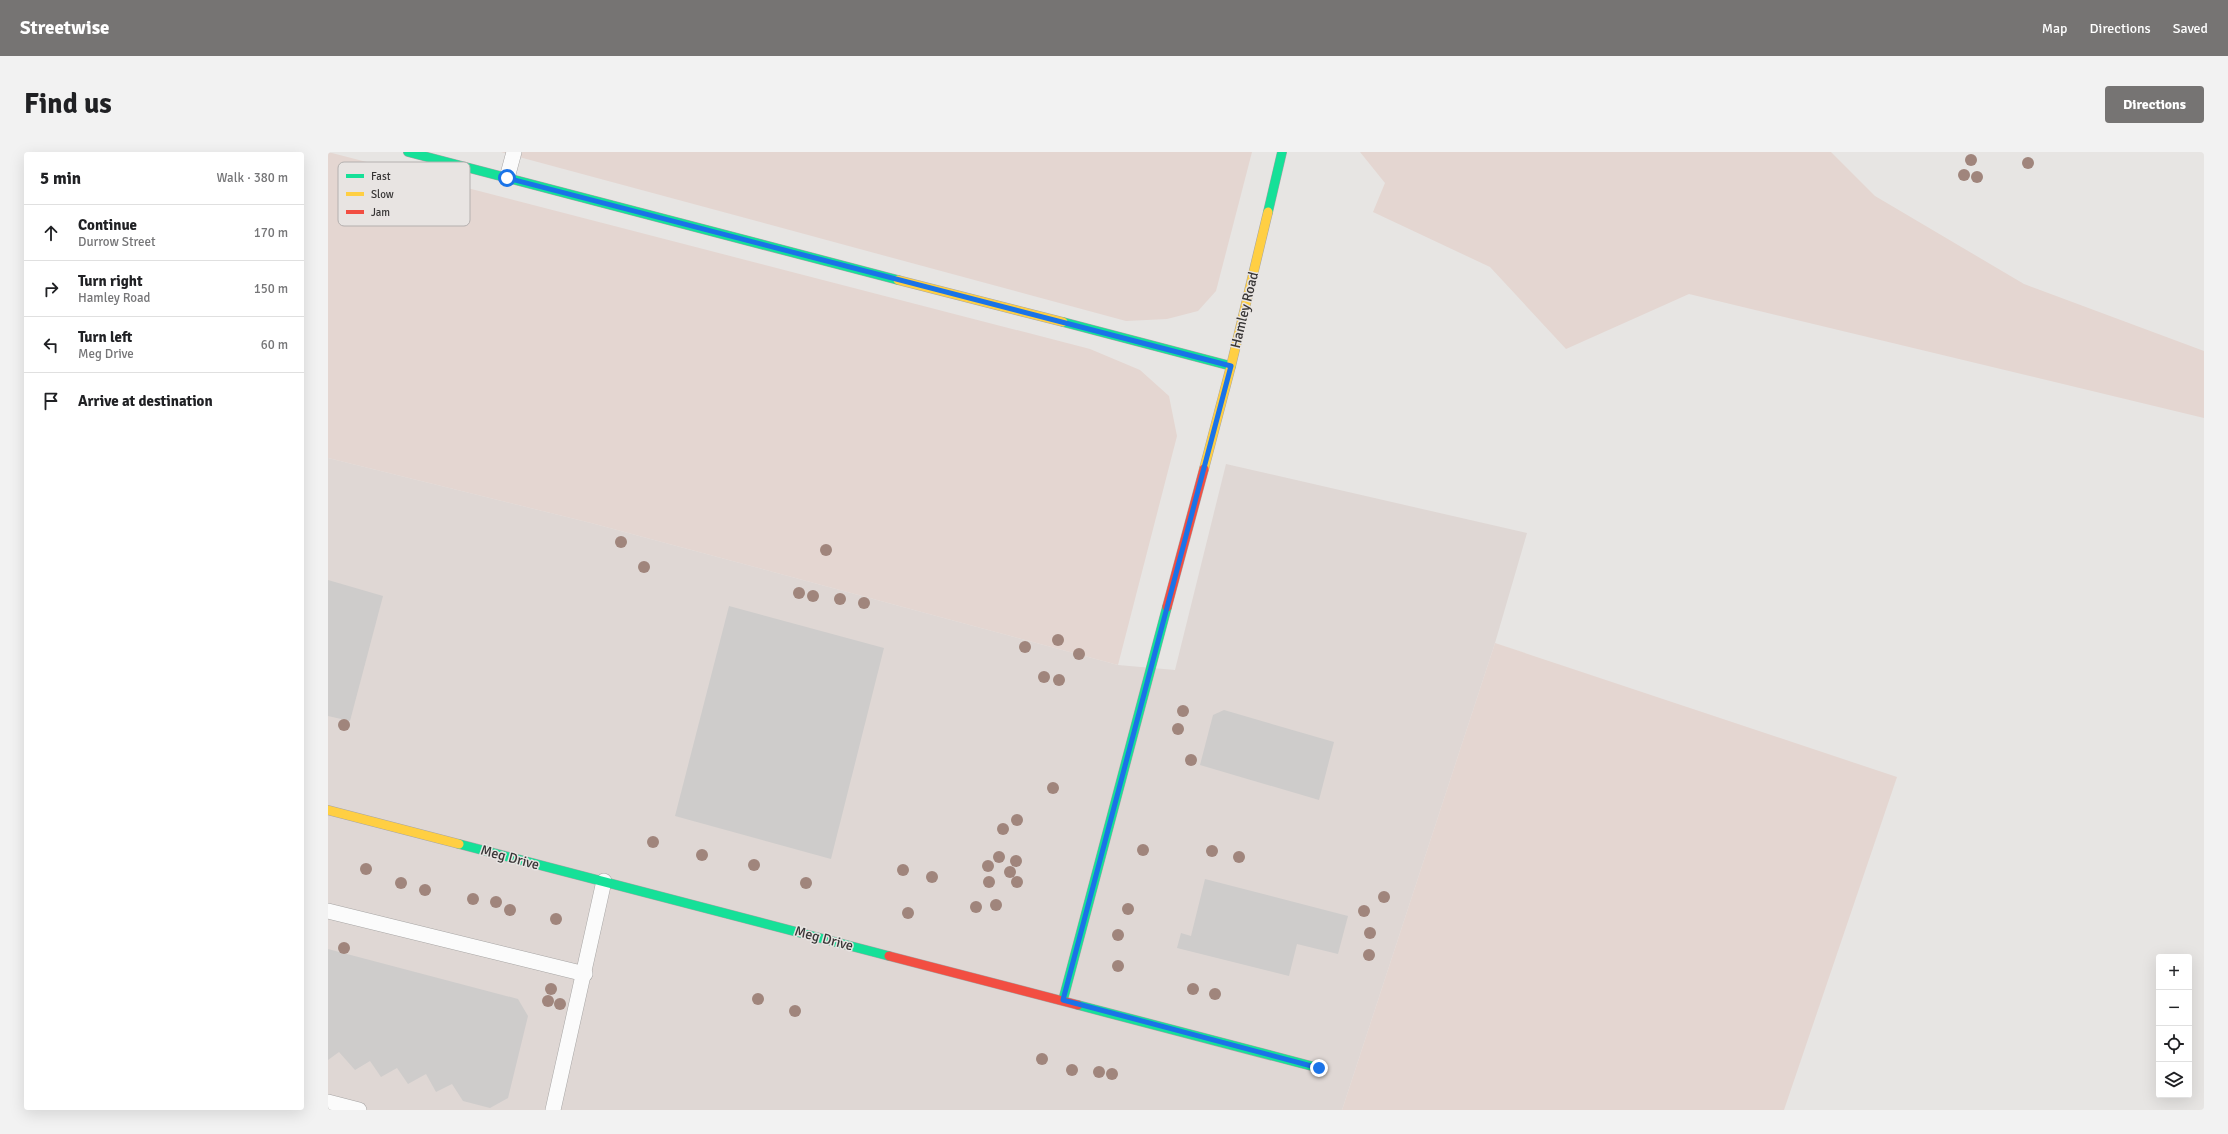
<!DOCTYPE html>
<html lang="en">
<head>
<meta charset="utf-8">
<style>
  :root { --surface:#fff; --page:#f2f2f2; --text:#202124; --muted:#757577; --line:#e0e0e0; --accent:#767473 }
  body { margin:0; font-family:Signika,sans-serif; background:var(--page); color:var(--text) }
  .controls { position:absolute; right:12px; bottom:12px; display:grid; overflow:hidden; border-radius:4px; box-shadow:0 4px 16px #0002 }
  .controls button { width:36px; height:36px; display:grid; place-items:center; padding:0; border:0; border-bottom:1px solid var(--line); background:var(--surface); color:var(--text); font:20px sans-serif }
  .stop { position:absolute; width:12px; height:12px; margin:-9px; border:3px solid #1a73e8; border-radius:50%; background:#fff }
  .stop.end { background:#1a73e8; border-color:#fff; box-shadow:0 1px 4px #0008 }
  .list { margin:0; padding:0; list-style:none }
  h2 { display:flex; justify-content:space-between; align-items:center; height:52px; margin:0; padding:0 16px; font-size:17px }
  h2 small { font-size:13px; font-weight:400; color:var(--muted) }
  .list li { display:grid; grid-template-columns:26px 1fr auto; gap:12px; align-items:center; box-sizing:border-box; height:56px; padding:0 16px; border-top:1px solid var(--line) }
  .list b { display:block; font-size:15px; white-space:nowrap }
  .list p { margin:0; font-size:13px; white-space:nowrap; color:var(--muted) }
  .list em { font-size:13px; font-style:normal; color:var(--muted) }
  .icon { flex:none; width:22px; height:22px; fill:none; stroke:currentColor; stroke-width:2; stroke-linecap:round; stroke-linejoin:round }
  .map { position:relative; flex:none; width:1876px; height:958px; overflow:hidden; border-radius:4px }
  header { display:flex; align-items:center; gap:24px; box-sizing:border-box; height:56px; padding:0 20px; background:var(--accent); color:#fff }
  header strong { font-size:19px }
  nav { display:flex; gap:22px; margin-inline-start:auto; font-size:14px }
  .intro { display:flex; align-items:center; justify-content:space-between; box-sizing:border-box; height:96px; padding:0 24px }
  h1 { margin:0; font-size:28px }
  .button { padding:10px 18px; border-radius:4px; background:var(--accent); color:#fff; font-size:14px; font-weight:700 }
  main { display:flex; gap:24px; padding:0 24px }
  aside { flex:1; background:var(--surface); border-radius:4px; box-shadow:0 4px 16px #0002 }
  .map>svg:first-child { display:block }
</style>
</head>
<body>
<header>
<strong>Streetwise</strong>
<nav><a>Map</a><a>Directions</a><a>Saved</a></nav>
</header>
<div class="intro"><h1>Find us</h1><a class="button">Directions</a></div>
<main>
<aside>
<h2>5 min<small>Walk · 380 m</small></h2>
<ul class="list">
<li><svg class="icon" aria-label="ahead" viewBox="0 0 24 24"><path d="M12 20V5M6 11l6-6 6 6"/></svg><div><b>Continue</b><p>Durrow Street</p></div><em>170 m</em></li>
<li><svg class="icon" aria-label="right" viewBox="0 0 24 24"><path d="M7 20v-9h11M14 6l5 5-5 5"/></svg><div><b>Turn right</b><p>Hamley Road</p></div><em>150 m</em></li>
<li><svg class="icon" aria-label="left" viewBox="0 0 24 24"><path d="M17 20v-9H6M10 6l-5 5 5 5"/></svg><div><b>Turn left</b><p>Meg Drive</p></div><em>60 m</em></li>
<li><svg class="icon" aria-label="arrive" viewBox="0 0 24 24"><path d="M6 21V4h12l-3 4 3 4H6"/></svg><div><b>Arrive at destination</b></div></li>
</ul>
</aside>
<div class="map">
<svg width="1876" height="958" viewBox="0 0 1876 958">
  <rect width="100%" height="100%" fill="#e7e5e3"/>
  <!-- built -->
  <path fill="#dfd7d4" d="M 0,306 L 263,371 L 790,513 L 847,518 L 898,312 L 1199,381 L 1167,491 L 1014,958 L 0,958 Z"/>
  <!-- green -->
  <g fill="#e4d6d1">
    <path d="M 0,0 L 762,197 L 812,218 L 841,244 L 849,284 L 790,513 L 263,371 L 0,306 Z"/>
    <path d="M 173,0 L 924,0 L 888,139 L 870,159 L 839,167 L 798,169 Z"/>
    <path d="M 1032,0 L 1503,0 L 1547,44 L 1696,132 L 1876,199 L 1876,266 L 1361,142 L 1238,197 L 1162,115 L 1045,60 L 1057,31 Z"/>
    <path d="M 1167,491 L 1569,625 L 1456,958 L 1014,958 Z"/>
  </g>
  <!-- building -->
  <g fill="#cecccb">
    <path d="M 0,428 L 55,444 L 22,569 L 0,564 Z"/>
    <path d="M 401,454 L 556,496 L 503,707 L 347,664 Z"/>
    <path d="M 896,558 L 1006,590 L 991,648 L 872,613 L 885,563 Z"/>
    <path d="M 877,727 L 1020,764 L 1010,802 L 969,792 L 961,824 L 849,796 L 853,781 L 863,784 Z"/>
    <path d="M 0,797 L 190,847 L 200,864 L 180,946 L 162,956 L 135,949 L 124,932 L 108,940 L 98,922 L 80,932 L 69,916 L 53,925 L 42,909 L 27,918 L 11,900 L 0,908 Z"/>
  </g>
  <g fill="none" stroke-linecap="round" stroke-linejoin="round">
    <!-- lane casing -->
    <g stroke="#a7a5a4" stroke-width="16">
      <g id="lane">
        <path d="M 179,26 L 186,0"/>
        <path d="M 0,759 L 257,822"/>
        <path d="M 0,950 L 31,958"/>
        <path d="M 225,958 L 276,729"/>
      </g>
    </g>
    <!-- fast casing -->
    <g stroke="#a7a5a4" stroke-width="10">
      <g id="fast">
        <path d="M 80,0 L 570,128"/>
        <path d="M 940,60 L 954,0"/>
        <path d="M 735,170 L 903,214"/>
        <path d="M 131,692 L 561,804"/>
        <path d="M 735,848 L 839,455"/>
        <path d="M 750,853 L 991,916"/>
      </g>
    </g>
    <!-- slow casing -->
    <g stroke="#a7a5a4" stroke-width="10">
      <g id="slow">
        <path d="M 570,128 L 735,170"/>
        <path d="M 876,317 L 903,214 L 940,60"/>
        <path d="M 0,658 L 131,692"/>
      </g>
    </g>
    <!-- jam casing -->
    <g stroke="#a7a5a4" stroke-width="10">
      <g id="jam">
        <path d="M 839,455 L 876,317"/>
        <path d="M 561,804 L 750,853"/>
      </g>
    </g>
    <!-- lane -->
    <use href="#lane" stroke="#fbfbfb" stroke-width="15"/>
    <!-- fast -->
    <use href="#fast" stroke="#16e098" stroke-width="9"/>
    <!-- slow -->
    <use href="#slow" stroke="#ffcf43" stroke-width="9"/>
    <!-- jam -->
    <use href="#jam" stroke="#f24e42" stroke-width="9"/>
  </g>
  <!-- trees -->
  <g fill="#a0857c">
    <circle cx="1643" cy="8" r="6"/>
    <circle cx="1700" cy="11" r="6"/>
    <circle cx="1636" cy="23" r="6"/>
    <circle cx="1649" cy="25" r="6"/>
    <circle cx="293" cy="390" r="6"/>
    <circle cx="498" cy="398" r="6"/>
    <circle cx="316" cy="415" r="6"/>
    <circle cx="471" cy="441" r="6"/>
    <circle cx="485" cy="444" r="6"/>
    <circle cx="512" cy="447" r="6"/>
    <circle cx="536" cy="451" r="6"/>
    <circle cx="730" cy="488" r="6"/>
    <circle cx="697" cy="495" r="6"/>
    <circle cx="751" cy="502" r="6"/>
    <circle cx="716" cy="525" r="6"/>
    <circle cx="731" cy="528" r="6"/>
    <circle cx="855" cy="559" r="6"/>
    <circle cx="16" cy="573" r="6"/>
    <circle cx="850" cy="577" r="6"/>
    <circle cx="863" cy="608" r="6"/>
    <circle cx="725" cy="636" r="6"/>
    <circle cx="689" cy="668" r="6"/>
    <circle cx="675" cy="677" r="6"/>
    <circle cx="325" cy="690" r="6"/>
    <circle cx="815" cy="698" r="6"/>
    <circle cx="884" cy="699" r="6"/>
    <circle cx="374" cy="703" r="6"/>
    <circle cx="671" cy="705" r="6"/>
    <circle cx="911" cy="705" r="6"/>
    <circle cx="688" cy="709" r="6"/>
    <circle cx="426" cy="713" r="6"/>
    <circle cx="660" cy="714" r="6"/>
    <circle cx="38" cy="717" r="6"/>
    <circle cx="575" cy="718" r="6"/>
    <circle cx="682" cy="720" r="6"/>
    <circle cx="604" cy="725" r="6"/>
    <circle cx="661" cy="730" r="6"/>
    <circle cx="689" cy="730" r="6"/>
    <circle cx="73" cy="731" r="6"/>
    <circle cx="478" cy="731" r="6"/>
    <circle cx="97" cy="738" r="6"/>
    <circle cx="1056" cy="745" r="6"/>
    <circle cx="145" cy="747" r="6"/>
    <circle cx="168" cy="750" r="6"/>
    <circle cx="668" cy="753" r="6"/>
    <circle cx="648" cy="755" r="6"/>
    <circle cx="800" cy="757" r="6"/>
    <circle cx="182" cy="758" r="6"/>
    <circle cx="1036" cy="759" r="6"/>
    <circle cx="580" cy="761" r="6"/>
    <circle cx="228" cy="767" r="6"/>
    <circle cx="1042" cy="781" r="6"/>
    <circle cx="790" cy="783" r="6"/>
    <circle cx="16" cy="796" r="6"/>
    <circle cx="1041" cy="803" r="6"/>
    <circle cx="790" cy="814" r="6"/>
    <circle cx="223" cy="837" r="6"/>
    <circle cx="865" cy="837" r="6"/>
    <circle cx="887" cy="842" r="6"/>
    <circle cx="430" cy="847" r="6"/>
    <circle cx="220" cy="849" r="6"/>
    <circle cx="232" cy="852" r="6"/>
    <circle cx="467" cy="859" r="6"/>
    <circle cx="714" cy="907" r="6"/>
    <circle cx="744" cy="918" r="6"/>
    <circle cx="771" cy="920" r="6"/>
    <circle cx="784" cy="922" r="6"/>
  </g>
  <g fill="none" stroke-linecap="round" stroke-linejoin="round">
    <!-- route -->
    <path stroke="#1a73e8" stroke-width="5" d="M 179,26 L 903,214 L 735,848 L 991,916"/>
  </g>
  <g text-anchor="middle" stroke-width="3" stroke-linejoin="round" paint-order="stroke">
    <!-- street labels -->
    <g font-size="14" fill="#393737" stroke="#e8e4e2">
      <text transform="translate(916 158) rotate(-76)" y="5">Hamley Road</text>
      <text transform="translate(182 705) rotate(15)" y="5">Meg Drive</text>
      <text transform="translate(496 786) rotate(15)" y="5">Meg Drive</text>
    </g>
  </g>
  <!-- legend -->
  <rect x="10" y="10" width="132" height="64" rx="6" fill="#e8e4e2" stroke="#b4b0af" stroke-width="1"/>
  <rect x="18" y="22" width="18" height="4" fill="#16e098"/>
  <rect x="18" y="40" width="18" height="4" fill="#ffcf43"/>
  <rect x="18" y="58" width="18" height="4" fill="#f24e42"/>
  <g font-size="11" fill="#393737">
    <text x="43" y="28">Fast</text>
    <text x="43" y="46">Slow</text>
    <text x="43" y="64">Jam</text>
  </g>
</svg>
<div class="controls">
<button>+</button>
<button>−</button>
<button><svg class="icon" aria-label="locate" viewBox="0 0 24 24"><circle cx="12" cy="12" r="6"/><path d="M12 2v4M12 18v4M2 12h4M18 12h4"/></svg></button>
<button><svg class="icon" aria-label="layers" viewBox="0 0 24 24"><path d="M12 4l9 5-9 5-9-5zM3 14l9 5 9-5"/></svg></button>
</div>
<div class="stop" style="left:179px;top:26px"></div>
<div class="stop end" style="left:991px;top:916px"></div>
</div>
</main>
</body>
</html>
